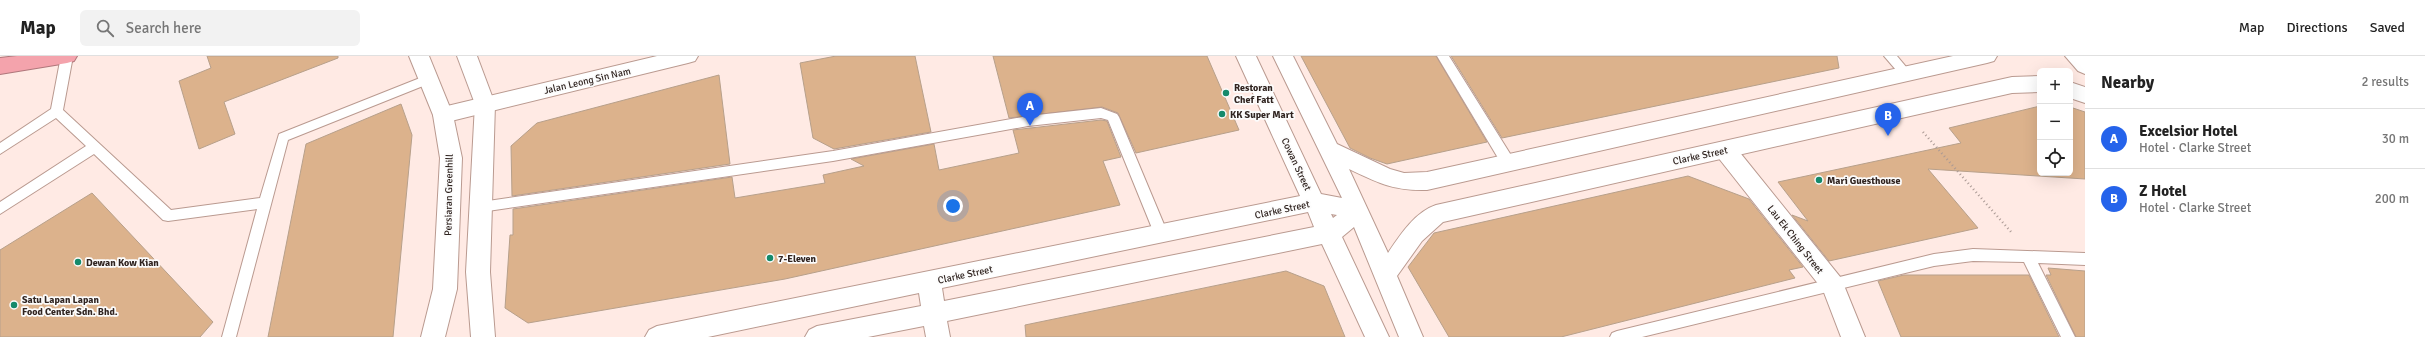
<!DOCTYPE html>
<html lang="en">
<head>
<meta charset="utf-8">
<style>
  :root { --surface:#fff; --page:#f2f2f2; --text:#222; --muted:#767676; --line:#e0e0e0; --accent:#2563eb }
  body { margin:0; font-family:Signika,sans-serif; background:var(--page); color:var(--text) }
  .controls { position:absolute; right:12px; top:12px; display:grid; overflow:hidden; border-radius:6px; box-shadow:0 4px 16px #0002 }
  .controls button { width:36px; height:36px; display:grid; place-items:center; padding:0; border:0; border-bottom:1px solid var(--line); background:var(--surface); color:var(--text); font:20px sans-serif }
  .you { position:absolute; left:953px; top:150px; width:14px; height:14px; margin:-10px; border:3px solid #fff; border-radius:50%; background:#1a73e8; box-shadow:0 0 0 6px #1a73e833 }
  .badge { display:grid; place-items:center; width:26px; height:26px; border-radius:50%; background:var(--accent); color:#fff; font-size:13px; font-weight:700 }
  .pin { position:absolute; translate:-50% -33px; filter:drop-shadow(0 1px 2px #0008) }
  .pin::after { content:''; position:absolute; top:21px; width:14px; height:12px; background:inherit; clip-path:polygon(0 0,100% 0,50% 100%) }
  .list { margin:0; padding:0; list-style:none }
  h2 { display:flex; justify-content:space-between; align-items:center; height:52px; margin:0; padding:0 16px; font-size:17px }
  h2 small { font-size:13px; font-weight:400; color:var(--muted) }
  .list li { display:grid; grid-template-columns:26px 1fr auto; gap:12px; align-items:center; box-sizing:border-box; height:60px; padding:0 16px; border-top:1px solid var(--line) }
  .list b { display:block; font-size:15px; white-space:nowrap }
  .list p { margin:0; font-size:13px; white-space:nowrap; color:var(--muted) }
  .list em { font-size:13px; font-style:normal; color:var(--muted) }
  .icon { flex:none; width:22px; height:22px; fill:none; stroke:currentColor; stroke-width:2; stroke-linecap:round; stroke-linejoin:round }
  .map { position:relative; flex:none; width:2085px; height:281px; overflow:hidden }
  header { display:flex; align-items:center; gap:24px; box-sizing:border-box; height:56px; padding:0 20px; background:var(--surface); border-bottom:1px solid var(--line) }
  header strong { font-size:19px }
  nav { display:flex; gap:22px; margin-inline-start:auto; font-size:14px }
  .search { width:280px; height:36px; background:var(--page); display:flex; align-items:center; gap:10px; box-sizing:border-box; padding:0 14px; border-radius:6px; color:var(--muted); font-size:15px }
  main { display:flex }
  aside { flex:1; background:var(--surface) }
  .map>svg:first-child { display:block }
</style>
</head>
<body>
<header>
<strong>Map</strong>
<div class="search"><svg class="icon" aria-label="search" viewBox="0 0 24 24"><circle cx="10" cy="10" r="6"/><path d="M15 15l6 6"/></svg>Search here</div>
<nav><a>Map</a><a>Directions</a><a>Saved</a></nav>
</header>
<main>
<div class="map">
<svg width="2085" height="281" viewBox="0 0 2085 281">
  <rect width="100%" height="100%" fill="#ffeae4"/>
  <!-- building -->
  <g fill="#dcb28c" stroke="#b7a08b">
    <path d="M 207,0 L 338,0 L 338,2 L 224,46 L 235,78 L 199,93 L 179,25 L 211,12 Z"/>
    <path d="M 836,0 L 915,0 L 931,76 L 834,93 L 813,82 L 800,7 Z"/>
    <path d="M 993,0 L 1207,0 L 1239,74 L 1136,97 L 1118,57 L 1102,51 L 1009,62 Z"/>
    <path d="M 1301,0 L 1436,0 L 1487,86 L 1387,108 L 1370,102 L 1350,92 Z"/>
    <path d="M 1451,0 L 1837,0 L 1839,12 L 1502,82 Z"/>
    <path d="M 719,19 L 730,108 L 512,140 L 511,90 L 537,67 Z"/>
    <path d="M 401,48 L 412,79 L 393,281 L 268,281 L 306,88 Z"/>
    <path d="M 2040,50 L 2040,117 L 2070,117 L 2070,51 L 2085,56 L 2085,123 L 1928,113 L 1978,172 L 1829,205 L 1792,159 L 1808,165 L 1778,126 L 1961,87 L 1949,72 Z"/>
    <path d="M 1101,64 L 1107,65 L 1121,101 L 1103,105 L 1120,149 L 785,223 L 528,267 L 505,252 L 510,179 L 513,179 L 513,153 L 732,121 L 735,142 L 825,127 L 823,119 L 864,110 L 851,103 L 934,88 L 939,114 L 1019,97 L 1013,74 Z"/>
    <path d="M 1688,120 L 1749,143 L 1803,211 L 1789,214 L 1795,222 L 1561,281 L 1449,281 L 1408,211 L 1434,177 Z"/>
    <path d="M 92,137 L 213,266 L 200,281 L 0,281 L 0,194 Z"/>
    <path d="M 2048,212 L 2085,215 L 2085,281 L 2076,281 L 2046,219 L 2051,219 Z"/>
    <path d="M 1286,215 L 1324,230 L 1345,281 L 1026,281 L 1025,269 Z"/>
    <path d="M 1904,219 L 2029,219 L 2059,281 L 1901,281 L 1878,225 Z"/>
  </g>
  <g fill="none" stroke-linecap="round" stroke-linejoin="round">
    <!-- lane casing -->
    <g stroke="#ba9a90" stroke-width="2">
      <g id="lane">
        <path d="M 61,0 L 73,0 L 63,54 L 171,154 L 260,142 L 279,78 L 425,20 L 433,20 L 435,23 L 433,26 L 288,84 L 236,281 L 222,281 L 257,153 L 168,165 L 163,164 L 94,98 L 0,158 L 0,146 L 86,90 L 56,62 L 0,98 L 0,87 L 51,53 Z"/>
        <path d="M 1437,0 L 1449,0 L 1514,104 L 1515,108 L 1514,112 L 1504,112 Z"/>
        <path d="M 1884,0 L 1897,0 L 1912,18 L 1910,21 L 1902,21 Z"/>
        <path d="M 1101,52 L 1117,58 L 1119,61 L 1168,178 L 1166,182 L 1156,182 L 1108,64 L 1101,62 L 1028,70 L 833,105 L 481,156 L 476,155 L 474,151 L 476,147 L 481,146 L 833,95 L 1028,60 Z"/>
        <path d="M 1973,193 L 2085,197 L 2085,209 L 2038,207 L 2075,281 L 2061,281 L 2024,206 L 1973,205 L 1934,210 L 1642,281 L 1610,281 L 1612,277 L 1617,275 L 1934,198 Z"/>
      </g>
    </g>
    <!-- street casing -->
    <g stroke="#ba9a90" stroke-width="2">
      <g id="street">
        <path d="M 657,0 L 698,0 L 695,5 L 688,7 L 443,67 L 436,65 L 433,59 L 436,53 L 443,51 Z"/>
        <path d="M 1725,86 L 1733,88 L 1841,222 L 1865,281 L 1841,281 L 1823,234 L 1717,100 L 1714,94 L 1717,88 Z"/>
      </g>
    </g>
    <!-- secondary casing -->
    <g stroke="#ba9a90" stroke-width="2">
      <g id="secondary">
        <path d="M 409,0 L 429,0 L 453,59 L 462,102 L 457,233 L 445,281 L 421,281 L 433,233 L 440,102 L 433,59 Z"/>
        <path d="M 457,0 L 477,0 L 495,48 L 490,216 L 495,281 L 471,281 L 466,216 L 475,48 Z"/>
        <path d="M 1236,0 L 1256,0 L 1321,138 L 1342,142 L 1273,0 L 1293,0 L 1337,88 L 1390,113 L 1404,117 L 1427,116 L 1953,0 L 1997,0 L 1994,5 L 1987,7 L 1427,134 C 1394,135 1378,127 1349,113 L 1388,197 C 1400,179 1415,156 1436,149 L 2012,21 L 2040,20 L 2040,36 L 2012,37 L 1443,166 L 1422,185 L 1397,220 L 1423,281 L 1399,281 L 1354,171 L 1342,181 L 1389,281 L 1365,281 L 1322,188 L 947,265 L 950,281 L 926,281 L 924,270 L 868,281 L 805,281 L 809,274 L 817,270 L 921,250 L 919,237 L 708,281 L 645,281 L 649,274 L 657,270 L 1300,140 ZM 1308,156 L 1314,171 L 944,245 L 942,232 ZM 1331,158 L 1337,159 L 1333,162 Z"/>
        <path d="M 2065,0 L 2085,0 L 2085,18 L 2078,15 Z"/>
        <path d="M 2070,26 L 2085,31 L 2085,47 L 2070,42 Z"/>
      </g>
    </g>
    <!-- highway casing -->
    <g stroke="#af777b" stroke-width="2">
      <path id="highway" d="M 17,0 L 77,0 L 74,5 L 67,7 L 0,18 L 0,2 Z"/>
    </g>
    <!-- path -->
    <path stroke="#aa9994" stroke-width="2.5" stroke-dasharray="1 3" stroke-linecap="butt" d="M 1923,76 L 2012,177"/>
    <!-- lane -->
    <use href="#lane" fill="#fff" fill-rule="evenodd"/>
    <!-- street -->
    <use href="#street" fill="#fff" fill-rule="evenodd"/>
    <!-- secondary -->
    <use href="#secondary" fill="#fff" fill-rule="evenodd"/>
    <!-- highway -->
    <use href="#highway" fill="#f4a3ac" fill-rule="evenodd"/>
  </g>
  <!-- markers -->
  <g fill="#158a6b" stroke="#fcfcfc" stroke-width="1.5">
    <circle cx="1226" cy="37" r="4"/>
    <circle cx="1222" cy="58" r="4"/>
    <circle cx="1819" cy="124" r="4"/>
    <circle cx="770" cy="202" r="4"/>
    <circle cx="78" cy="206" r="4"/>
    <circle cx="14" cy="249" r="4"/>
  </g>
  <g text-anchor="middle" stroke-width="3.5" stroke-linejoin="round" paint-order="stroke">
    <!-- street labels -->
    <g font-size="10" fill="#302420" stroke="#fcfcfc">
      <text transform="translate(587 24) rotate(-13)" y="4">Jalan Leong Sin Nam</text>
      <text transform="translate(1700 99) rotate(-12)" y="4">Clarke Street</text>
      <text transform="translate(1297 108) rotate(65)" y="4">Cowan Street</text>
      <text transform="translate(448 139) rotate(-89)" y="4">Persiaran Greenhill</text>
      <text transform="translate(1282 153) rotate(-12)" y="4">Clarke Street</text>
      <text transform="translate(1796 183) rotate(52)" y="4">Lau Ek Ching Street</text>
      <text transform="translate(965 218) rotate(-12)" y="4">Clarke Street</text>
    </g>
    <!-- poi labels -->
    <g font-size="10" font-weight="bold" fill="#302420" stroke="#fcfcfc" text-anchor="start">
      <text x="1234" y="35">Restoran<tspan x="1234" dy="12">Chef Fatt</tspan></text>
      <text x="1230" y="62">KK Super Mart</text>
      <text x="1827" y="128">Mari Guesthouse</text>
      <text x="778" y="206">7-Eleven</text>
      <text x="86" y="210">Dewan Kow Kian</text>
      <text x="22" y="247">Satu Lapan Lapan<tspan x="22" dy="12">Food Center Sdn. Bhd.</tspan></text>
    </g>
  </g>
</svg>
<div class="controls">
<button>+</button>
<button>−</button>
<button><svg class="icon" aria-label="locate" viewBox="0 0 24 24"><circle cx="12" cy="12" r="6"/><path d="M12 2v4M12 18v4M2 12h4M18 12h4"/></svg></button>
</div>
<div class="you"></div>
<div class="pin badge" style="left:1030px;top:70px">A</div>
<div class="pin badge" style="left:1888px;top:80px">B</div>
</div>
<aside>
<h2>Nearby<small>2 results</small></h2>
<ul class="list">
<li><span class="badge">A</span><div><b>Excelsior Hotel</b><p>Hotel · Clarke Street</p></div><em>30 m</em></li>
<li><span class="badge">B</span><div><b>Z Hotel</b><p>Hotel · Clarke Street</p></div><em>200 m</em></li>
</ul>
</aside>
</main>
</body>
</html>
